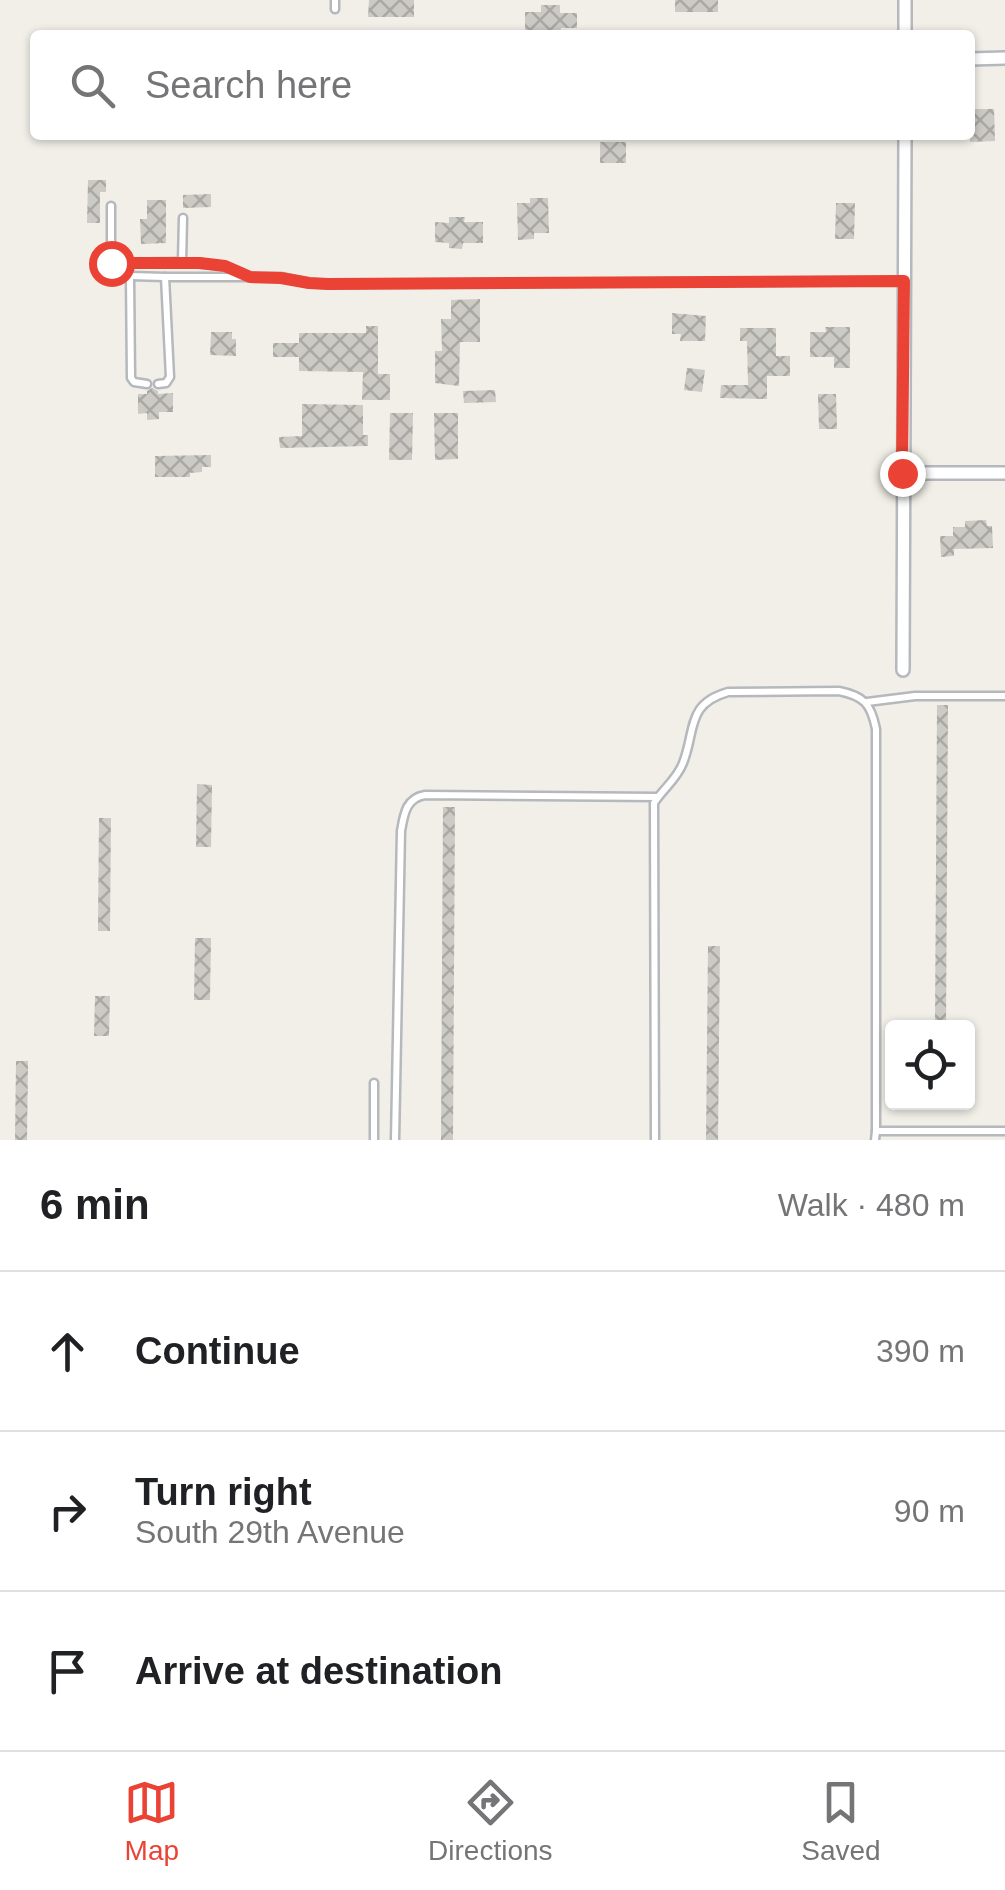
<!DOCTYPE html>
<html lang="en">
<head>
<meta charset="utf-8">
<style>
  :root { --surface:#fff; --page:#f6f6f6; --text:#202124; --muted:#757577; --line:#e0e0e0; --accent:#ea4335 }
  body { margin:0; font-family:Arial,sans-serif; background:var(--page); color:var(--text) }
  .controls { position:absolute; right:30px; bottom:30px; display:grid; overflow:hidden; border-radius:10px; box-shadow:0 2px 8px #0004 }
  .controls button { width:90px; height:90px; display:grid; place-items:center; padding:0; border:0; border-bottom:2px solid var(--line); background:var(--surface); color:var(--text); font:50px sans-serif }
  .stop { position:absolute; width:30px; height:30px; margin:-22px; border:8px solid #ea4335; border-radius:50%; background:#fff }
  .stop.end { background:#ea4335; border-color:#fff; box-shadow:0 2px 10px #0008 }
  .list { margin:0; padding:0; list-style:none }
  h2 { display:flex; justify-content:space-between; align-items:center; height:130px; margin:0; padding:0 40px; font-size:42px }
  h2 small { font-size:32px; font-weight:400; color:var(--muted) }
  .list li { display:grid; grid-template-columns:65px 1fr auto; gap:30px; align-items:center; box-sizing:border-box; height:160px; padding:0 40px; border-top:2px solid var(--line) }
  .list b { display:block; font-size:38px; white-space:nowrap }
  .list p { margin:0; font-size:32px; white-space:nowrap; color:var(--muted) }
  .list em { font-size:32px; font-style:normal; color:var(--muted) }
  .icon { flex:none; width:55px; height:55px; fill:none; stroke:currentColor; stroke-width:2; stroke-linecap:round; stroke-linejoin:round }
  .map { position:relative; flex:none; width:1005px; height:1140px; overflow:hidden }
  .search { position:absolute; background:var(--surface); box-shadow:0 2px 8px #0004; left:30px; right:30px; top:30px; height:110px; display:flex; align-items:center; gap:25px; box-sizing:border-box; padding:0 35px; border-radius:10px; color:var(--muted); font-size:38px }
  .sheet { height:610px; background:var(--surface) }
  nav { display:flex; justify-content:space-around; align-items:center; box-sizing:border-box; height:140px; border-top:2px solid var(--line); background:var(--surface); font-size:28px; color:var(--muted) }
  nav a { display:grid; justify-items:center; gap:5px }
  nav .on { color:var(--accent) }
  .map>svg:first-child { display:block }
</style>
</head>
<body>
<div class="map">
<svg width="1005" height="1140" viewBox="0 0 1005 1140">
  <defs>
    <pattern id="building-cross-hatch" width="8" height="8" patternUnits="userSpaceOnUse" patternTransform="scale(2.5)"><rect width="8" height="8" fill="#cccac5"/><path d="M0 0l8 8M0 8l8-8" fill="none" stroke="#a9a8a4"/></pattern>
  </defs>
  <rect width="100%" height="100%" fill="#f1efe8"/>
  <!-- building -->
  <g fill="url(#building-cross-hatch)">
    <path d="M 369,0 L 414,0 L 414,17 L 368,17 Z"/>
    <rect x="675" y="0" width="43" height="12"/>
    <path d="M 541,5 L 560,5 L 560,13 L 577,13 L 577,28 L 561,28 L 560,35 L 541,35 L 541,30 L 525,30 L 525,12 L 541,12 Z"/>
    <path d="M 970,109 L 994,109 L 995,141 L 970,142 Z"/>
    <rect x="600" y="142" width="26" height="21"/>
    <path d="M 88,180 L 106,180 L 106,192 L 100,192 L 100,223 L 87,223 Z"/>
    <path d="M 211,194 L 211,207 L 183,208 L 183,195 Z"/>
    <path d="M 530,198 L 548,198 L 549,233 L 534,233 L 534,239 L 518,240 L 517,203 L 530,203 Z"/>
    <path d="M 147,200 L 166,200 L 166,243 L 141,244 L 140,219 L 147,219 Z"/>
    <path d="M 836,203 L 855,203 L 854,239 L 835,239 Z"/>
    <path d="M 449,217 L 465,217 L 464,222 L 483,222 L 483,243 L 463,243 L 462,249 L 449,248 L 449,243 L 435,242 L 435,222 L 449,223 Z"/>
    <path d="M 480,299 L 480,342 L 460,342 L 459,386 L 435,383 L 435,351 L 442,351 L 441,319 L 451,319 L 451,300 Z"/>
    <path d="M 672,313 L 706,316 L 705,341 L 680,341 L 681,334 L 672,334 Z"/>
    <path d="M 366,326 L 378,326 L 378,374 L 390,374 L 390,400 L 362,400 L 363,372 L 299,371 L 299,357 L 273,357 L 273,343 L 299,343 L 299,333 L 366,333 Z"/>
    <path d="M 825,327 L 850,327 L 850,368 L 834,368 L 834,357 L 810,357 L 810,332 L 826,332 Z"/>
    <path d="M 740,328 L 776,328 L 776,356 L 790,356 L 790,376 L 767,376 L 767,399 L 720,398 L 721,385 L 748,385 L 747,341 L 740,341 Z"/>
    <path d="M 211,332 L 232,332 L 232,339 L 236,339 L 236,356 L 210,355 Z"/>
    <path d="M 687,368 L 705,370 L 702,392 L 684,390 Z"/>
    <path d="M 152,388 L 158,391 L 158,394 L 173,393 L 173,412 L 159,412 L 159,419 L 147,420 L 147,413 L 138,414 L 138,394 L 147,394 L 147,391 Z"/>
    <path d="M 495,390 L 496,402 L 464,403 L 463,391 Z"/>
    <path d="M 818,394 L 836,394 L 837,429 L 819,429 Z"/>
    <path d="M 302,404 L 363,405 L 363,435 L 368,435 L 368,446 L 280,448 L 279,437 L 302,436 Z"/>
    <path d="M 390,413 L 413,413 L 412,460 L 389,460 Z"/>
    <path d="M 434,413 L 458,413 L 458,459 L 435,460 Z"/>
    <path d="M 211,455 L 211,467 L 202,467 L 202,472 L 190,473 L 190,477 L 155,477 L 155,456 Z"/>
    <path d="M 986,520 L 987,526 L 992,526 L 993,548 L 954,549 L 954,556 L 941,557 L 940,536 L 953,536 L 953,527 L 965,527 L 965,521 Z"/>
    <path d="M 937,705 L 948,705 L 946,1028 L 935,1028 Z"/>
    <path d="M 197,784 L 212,785 L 211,847 L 196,847 Z"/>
    <path d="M 443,807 L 455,807 L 453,1140 L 441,1140 Z"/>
    <path d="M 99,818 L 111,818 L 110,931 L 98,931 Z"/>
    <path d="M 195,938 L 211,938 L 210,1000 L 194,1000 Z"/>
    <path d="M 708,946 L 720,946 L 718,1140 L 706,1140 Z"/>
    <path d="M 95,996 L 110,996 L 109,1036 L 94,1036 Z"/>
    <path d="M 16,1061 L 28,1061 L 27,1140 L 15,1140 Z"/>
  </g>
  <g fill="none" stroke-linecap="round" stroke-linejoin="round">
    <!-- service casing -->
    <g stroke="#b5b8bc" stroke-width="11">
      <g id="service">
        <path d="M 335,0 L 335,9"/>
        <path d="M 111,206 L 111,263 L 182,262"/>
        <path d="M 183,218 L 182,262 L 225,266 L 244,274"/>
        <path d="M 107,275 L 130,276 L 131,378 L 134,382 L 147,384"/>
        <path d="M 130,276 L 165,277"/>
        <path d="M 158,384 L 166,383 L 170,377 L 165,277 L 281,277 L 309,283 L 328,284 L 903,281"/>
        <path d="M 867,702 L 915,696 L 1005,696"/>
        <path d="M 374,1140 L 374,1083"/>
        <path d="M 395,1140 L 401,831 C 404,814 406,798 425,795 L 657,797"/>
        <path d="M 655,1140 L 654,803 C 663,789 677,779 683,763 C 696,730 686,704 728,692 L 839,691 C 864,696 871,704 876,729 L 876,1131"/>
        <path d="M 875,1140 L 876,1131 L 1005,1131"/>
      </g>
    </g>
    <!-- minor casing -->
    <g stroke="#b5b8bc" stroke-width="16">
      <g id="minor">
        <path d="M 905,35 L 905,0"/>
        <path d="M 970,59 L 1005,58"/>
        <path d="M 902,473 L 1005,473"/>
        <path d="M 903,670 L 905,135"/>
      </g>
    </g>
    <!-- service -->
    <use href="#service" stroke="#fff" stroke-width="6"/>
    <!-- minor -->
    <use href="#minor" stroke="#fff" stroke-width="11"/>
  </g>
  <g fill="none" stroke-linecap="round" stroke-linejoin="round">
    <!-- route -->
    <path stroke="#ea4335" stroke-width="12" d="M 111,263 L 200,263 L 225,266 L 250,277 L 281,278 L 309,283 L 328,284 L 904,281 L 902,473"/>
  </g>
</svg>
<div class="controls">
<button><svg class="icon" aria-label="locate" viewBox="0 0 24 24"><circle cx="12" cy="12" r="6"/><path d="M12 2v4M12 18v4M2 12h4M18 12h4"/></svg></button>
</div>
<div class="stop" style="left:111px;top:263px"></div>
<div class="stop end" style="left:902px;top:473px"></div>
<div class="search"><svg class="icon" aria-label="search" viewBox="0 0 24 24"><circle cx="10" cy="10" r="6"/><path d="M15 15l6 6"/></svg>Search here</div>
</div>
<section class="sheet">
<h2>6 min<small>Walk · 480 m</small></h2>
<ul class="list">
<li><svg class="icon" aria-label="ahead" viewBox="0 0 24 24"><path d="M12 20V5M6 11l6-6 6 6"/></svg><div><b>Continue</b></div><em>390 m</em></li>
<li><svg class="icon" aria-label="right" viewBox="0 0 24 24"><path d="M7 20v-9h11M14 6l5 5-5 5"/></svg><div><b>Turn right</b><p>South 29th Avenue</p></div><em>90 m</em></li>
<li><svg class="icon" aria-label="arrive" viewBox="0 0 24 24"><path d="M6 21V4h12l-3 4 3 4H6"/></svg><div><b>Arrive at destination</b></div></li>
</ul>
</section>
<nav>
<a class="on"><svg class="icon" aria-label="map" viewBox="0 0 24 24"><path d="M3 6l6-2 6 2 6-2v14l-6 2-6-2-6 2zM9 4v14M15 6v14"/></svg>Map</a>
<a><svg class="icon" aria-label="directions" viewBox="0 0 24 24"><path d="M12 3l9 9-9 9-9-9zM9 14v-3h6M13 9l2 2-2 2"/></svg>Directions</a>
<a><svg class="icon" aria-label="saved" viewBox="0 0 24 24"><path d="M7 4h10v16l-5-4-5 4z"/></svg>Saved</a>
</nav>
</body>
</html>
